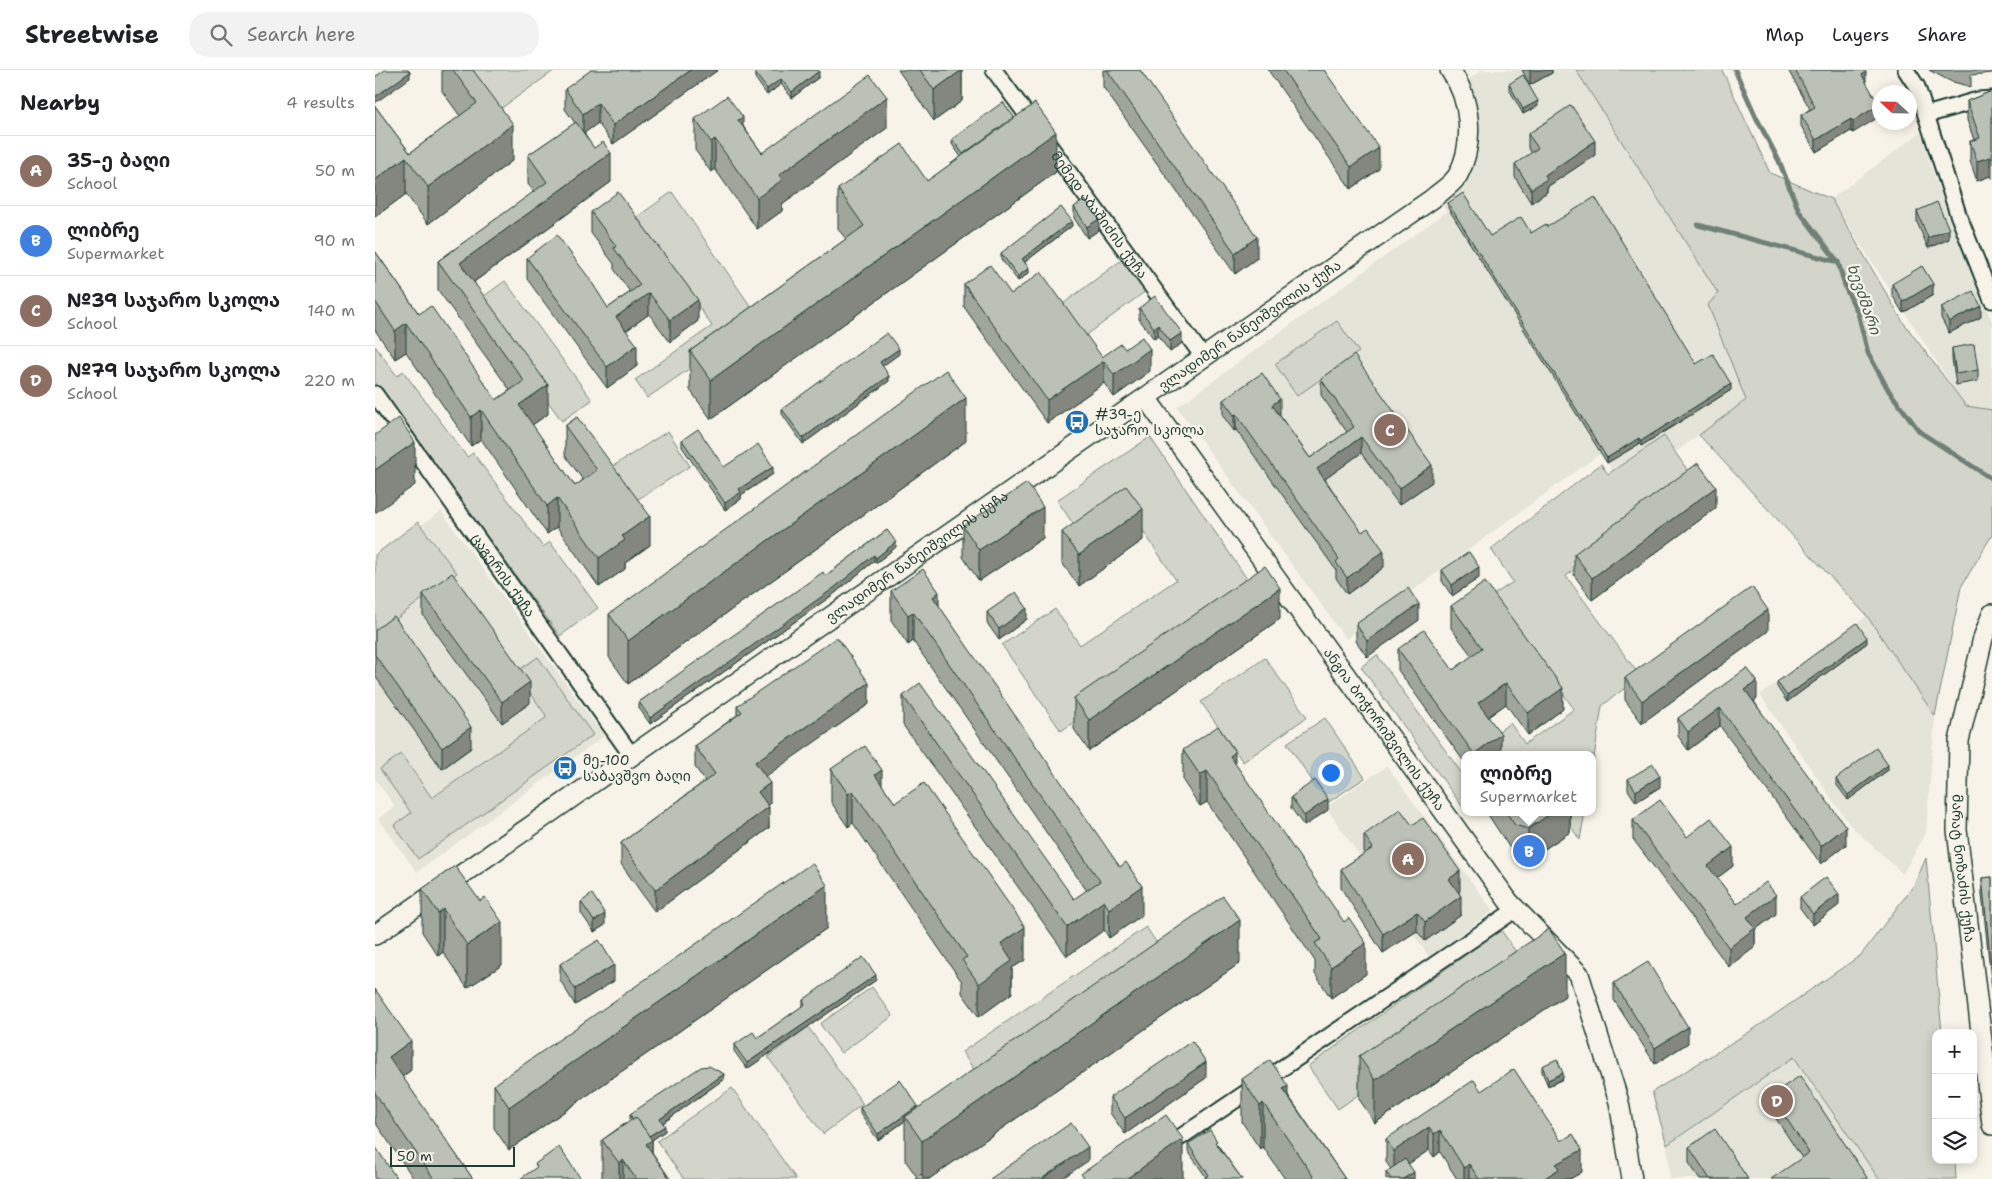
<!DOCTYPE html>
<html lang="en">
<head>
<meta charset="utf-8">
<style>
  :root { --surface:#fff; --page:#f2f2f2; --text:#202124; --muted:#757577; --line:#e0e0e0; --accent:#2563eb }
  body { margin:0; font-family:"Shantell Sans","Noto Sans Georgian",sans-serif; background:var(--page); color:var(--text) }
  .controls { position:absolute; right:15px; bottom:15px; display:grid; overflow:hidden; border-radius:10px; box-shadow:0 2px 12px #0003 }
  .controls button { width:45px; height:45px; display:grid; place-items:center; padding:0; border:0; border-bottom:1px solid var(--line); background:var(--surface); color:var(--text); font:25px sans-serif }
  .compass { position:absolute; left:1497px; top:15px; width:45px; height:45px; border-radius:50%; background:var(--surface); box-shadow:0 2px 12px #0003; rotate:292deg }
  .scale { position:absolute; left:15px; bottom:12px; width:125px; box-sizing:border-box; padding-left:5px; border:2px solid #1f3d34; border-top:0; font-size:14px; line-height:18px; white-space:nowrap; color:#1f3d34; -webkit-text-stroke:4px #f7f3e8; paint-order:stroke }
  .you { position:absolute; left:955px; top:702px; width:18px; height:18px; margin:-12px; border:4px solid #fff; border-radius:50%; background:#1a73e8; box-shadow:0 0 0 8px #1a73e833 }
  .badge { display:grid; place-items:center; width:32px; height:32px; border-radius:50%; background:var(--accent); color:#fff; font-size:16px; font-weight:700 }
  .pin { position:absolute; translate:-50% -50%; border:2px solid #fff; box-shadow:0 1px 5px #0006 }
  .popup { position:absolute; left:1086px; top:681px; width:135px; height:65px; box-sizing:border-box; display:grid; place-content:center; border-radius:10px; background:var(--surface); filter:drop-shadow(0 1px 4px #0005); font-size:16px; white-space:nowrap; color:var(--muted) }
  .popup b { font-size:19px; color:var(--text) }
  .popup::after { content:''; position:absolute; left:50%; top:100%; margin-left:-10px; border:10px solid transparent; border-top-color:var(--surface) }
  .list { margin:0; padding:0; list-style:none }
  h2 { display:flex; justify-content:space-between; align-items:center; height:65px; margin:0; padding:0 20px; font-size:21px }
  h2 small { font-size:16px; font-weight:400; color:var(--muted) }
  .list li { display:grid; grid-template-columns:32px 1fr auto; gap:15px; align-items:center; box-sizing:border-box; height:70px; padding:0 20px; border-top:1px solid var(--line) }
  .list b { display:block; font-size:19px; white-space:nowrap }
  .list p { margin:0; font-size:16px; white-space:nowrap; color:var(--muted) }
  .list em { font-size:16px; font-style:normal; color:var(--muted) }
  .icon { flex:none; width:28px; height:28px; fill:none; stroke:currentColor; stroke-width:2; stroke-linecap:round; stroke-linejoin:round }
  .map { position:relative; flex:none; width:1617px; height:1109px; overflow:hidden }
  header { display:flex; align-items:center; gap:30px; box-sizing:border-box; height:70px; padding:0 25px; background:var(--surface); border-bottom:1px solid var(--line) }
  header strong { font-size:24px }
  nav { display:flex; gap:28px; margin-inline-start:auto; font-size:18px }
  .search { width:350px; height:45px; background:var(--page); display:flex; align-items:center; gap:12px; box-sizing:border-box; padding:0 18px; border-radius:20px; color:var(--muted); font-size:19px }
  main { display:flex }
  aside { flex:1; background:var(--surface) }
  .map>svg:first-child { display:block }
</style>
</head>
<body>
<header>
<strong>Streetwise</strong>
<div class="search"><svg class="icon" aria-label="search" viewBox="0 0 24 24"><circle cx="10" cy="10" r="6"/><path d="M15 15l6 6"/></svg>Search here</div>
<nav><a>Map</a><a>Layers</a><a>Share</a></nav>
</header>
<main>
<aside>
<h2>Nearby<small>4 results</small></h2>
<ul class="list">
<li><span class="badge" style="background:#8d6e63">A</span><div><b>35-ე ბაღი</b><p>School</p></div><em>50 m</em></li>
<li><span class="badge" style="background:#3f7fe0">B</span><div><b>ლიბრე</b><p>Supermarket</p></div><em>90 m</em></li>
<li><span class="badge" style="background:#8d6e63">C</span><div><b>№39 საჯარო სკოლა</b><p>School</p></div><em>140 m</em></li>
<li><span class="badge" style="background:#8d6e63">D</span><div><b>№79 საჯარო სკოლა</b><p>School</p></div><em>220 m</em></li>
</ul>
</aside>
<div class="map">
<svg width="1617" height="1109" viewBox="0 0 1617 1109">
  <rect width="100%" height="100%" fill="#f7f3e8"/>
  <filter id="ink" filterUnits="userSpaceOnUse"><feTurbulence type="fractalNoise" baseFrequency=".02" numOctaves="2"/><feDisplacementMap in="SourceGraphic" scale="10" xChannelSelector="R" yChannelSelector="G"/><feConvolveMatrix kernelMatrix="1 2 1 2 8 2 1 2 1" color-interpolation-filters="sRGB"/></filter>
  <g filter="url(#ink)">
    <!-- built -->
    <g fill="#e5e4d9">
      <path d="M 1106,0 L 1201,0 L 1344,223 L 1333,235 L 1371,330 L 1249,420 L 1226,383 L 971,569 L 802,337 L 1071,142 L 1067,134 L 1089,115 L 1100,66 L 1091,12 Z"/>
      <path d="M 1546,62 L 1559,106 L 1617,252 L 1617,340 L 1591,337 L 1456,129 Z"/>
      <path d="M 66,441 L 229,666 L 42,802 L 3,749 L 20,736 L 0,709 L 0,490 Z"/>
      <path d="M 1492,546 L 1560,646 L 1551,762 L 1528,804 L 1475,755 L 1385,625 Z"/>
      <path d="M 1012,696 L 1118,841 L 1054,887 L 951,737 Z"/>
      <path d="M 1419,987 L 1504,1109 L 1295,1109 L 1292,1075 Z"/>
    </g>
    <!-- green -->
    <g fill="#d3d5ca" stroke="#79897f">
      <path d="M 77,0 L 180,0 L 111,49 Z"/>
      <path d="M 1201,0 L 1347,0 L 1395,103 L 1456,129 L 1528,252 L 1591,336 L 1617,340 L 1617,465 L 1586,517 L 1560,646 L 1492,546 L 1324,365 L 1371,330 L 1333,235 L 1343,223 Z"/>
      <path d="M 297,122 L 385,250 L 272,328 L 260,310 L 337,256 L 262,147 Z"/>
      <path d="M 748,189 L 772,220 L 705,270 L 681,239 Z"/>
      <path d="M 130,211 L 217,330 L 187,351 L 101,232 Z"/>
      <path d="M 962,251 L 984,282 L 922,326 L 900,294 Z"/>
      <path d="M 0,276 L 22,306 L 28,301 L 92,387 L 98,383 L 168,477 L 175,472 L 223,538 L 185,566 L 0,314 Z"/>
      <path d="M 293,361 L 315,396 L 257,433 L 235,398 Z"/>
      <path d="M 1289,366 L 1319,410 L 1191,506 L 1265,606 L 1227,636 L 1218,694 L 1218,685 L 1127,685 L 1114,668 L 1135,653 L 1150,674 L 1199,639 L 1118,525 L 1138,512 L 1116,479 L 1226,394 L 1233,404 Z"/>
      <path d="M 775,367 L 883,525 L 686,661 L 627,575 L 680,539 L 705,575 L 801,510 L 750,434 L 705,464 L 682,430 Z"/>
      <path d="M 43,452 L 82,503 L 0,565 L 0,485 Z"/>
      <path d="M 1002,585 L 1090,708 L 1090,740 L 986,597 Z"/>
      <path d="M 163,587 L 218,665 L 43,789 L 19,755 L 36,743 L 5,699 L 26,684 L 57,728 L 172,647 L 141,602 Z"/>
      <path d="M 890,588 L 932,647 L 868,692 L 826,632 Z"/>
      <path d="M 950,648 L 990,708 L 952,733 L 912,673 Z"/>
      <path d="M 1186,742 L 1210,742 L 1205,770 Z"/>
      <path d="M 1551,788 L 1567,963 L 1561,963 L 1561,1090 L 1580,1090 L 1581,1109 L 1504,1109 L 1419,987 L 1292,1075 L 1277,1022 L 1379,959 L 1486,885 L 1539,815 Z"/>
      <path d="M 771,857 L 798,897 L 614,1022 L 587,982 Z"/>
      <path d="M 1126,860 L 1156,904 L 963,1039 L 933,996 Z"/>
      <path d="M 497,917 L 518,946 L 466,983 L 445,954 Z"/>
      <path d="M 433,957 L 488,1034 L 448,1064 L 393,987 Z"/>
      <path d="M 357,1018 L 421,1109 L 309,1109 L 282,1071 Z"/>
    </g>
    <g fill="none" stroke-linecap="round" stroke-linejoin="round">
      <!-- stream -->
      <g stroke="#6f8077" stroke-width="5">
        <path d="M 1360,0 L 1381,47 L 1404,91 L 1424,141 L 1463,192 L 1471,219 L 1483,243 L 1493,283 L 1514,321 L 1545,362 L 1617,409"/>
        <path d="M 1323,155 L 1463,192"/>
      </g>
      <!-- minor casing -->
      <g stroke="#1f3d34" stroke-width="19">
        <g id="minor">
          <path id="s1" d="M 619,0 L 829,288"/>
          <path d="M 1531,0 L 1542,17 L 1583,144 L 1617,230"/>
          <path d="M 1551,45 L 1603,30 L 1617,29"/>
          <path id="s2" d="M 0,324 L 257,686"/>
          <path d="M 791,1077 L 1140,840"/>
        </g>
      </g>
      <!-- tertiary casing -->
      <g stroke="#1f3d34" stroke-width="22">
        <g id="tertiary">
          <path id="s3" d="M 771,328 L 1134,832 L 1204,904 L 1244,1032 L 1257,1109"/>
          <path id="s4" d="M 1617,544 L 1608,568 L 1584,671 L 1582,760 L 1617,1055"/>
          <path id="s5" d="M 0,865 L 670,397 L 1057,129 C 1065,122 1078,114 1083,105 C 1100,73 1096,29 1075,0"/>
        </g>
      </g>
      <!-- minor -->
      <use href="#minor" stroke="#f7f3e8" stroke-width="15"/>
      <!-- tertiary -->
      <use href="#tertiary" stroke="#f7f3e8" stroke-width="19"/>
    </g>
    <!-- wall -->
    <g fill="#a1a69d" stroke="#1f3d34">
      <path d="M 67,0 L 98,0 L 138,90 L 53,154 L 31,124 L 0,147 L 0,36 L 35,83 L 85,46 L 67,21 Z"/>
      <path d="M 343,0 L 238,74 L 223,53 L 209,63 L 236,112 L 99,212 L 173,344 L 157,355 L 200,416 L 208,410 L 190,385 L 190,356 L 202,347 L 275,475 L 250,493 L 250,499 L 224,517 L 182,457 L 172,464 L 106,369 L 96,376 L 31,282 L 20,289 L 0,260 L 0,181 L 44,244 L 121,330 L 135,320 L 63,220 L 63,191 L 159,122 L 153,114 L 153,85 L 200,53 L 190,39 L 190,19 Z"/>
      <path d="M 523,0 L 587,0 L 587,31 L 559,51 Z"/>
      <path d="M 728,0 L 765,0 L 882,188 L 860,204 L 728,17 Z"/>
      <path d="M 893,0 L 949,0 L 1004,99 L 976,119 Z"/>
      <path d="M 1147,0 L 1177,0 L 1177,3 L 1155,15 Z"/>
      <path d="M 1413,0 L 1489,0 L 1478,63 L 1476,61 L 1441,82 L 1426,56 L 1426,45 L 1435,39 Z"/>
      <path d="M 1554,0 L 1617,0 L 1617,3 L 1596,5 L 1596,17 L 1575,11 Z"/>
      <path d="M 380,3 L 444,7 L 417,28 L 406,14 L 392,25 L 380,8 Z"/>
      <path d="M 1134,14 L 1163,36 L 1148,44 L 1134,19 Z"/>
      <path d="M 1617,21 L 1617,109 L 1615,106 L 1602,111 L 1595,91 L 1595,71 L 1599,70 L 1592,50 L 1592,31 Z"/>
      <path d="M 320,49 L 368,56 L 387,83 L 512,58 L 407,134 L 407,141 L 382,159 L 340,99 L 336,102 L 320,80 Z"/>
      <path d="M 1153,64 L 1220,85 L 1172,117 L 1172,122 L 1156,133 L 1140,107 L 1140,94 L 1157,83 L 1153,78 Z"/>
      <path d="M 577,69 L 681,102 L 336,349 L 315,320 L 315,281 L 471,169 L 463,159 L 463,119 L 552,111 L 586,87 L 577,74 Z"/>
      <path d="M 1073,133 L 1115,166 L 1156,163 L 1172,157 L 1321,294 L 1356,320 L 1266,376 L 1264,374 L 1232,393 L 1073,138 Z"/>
      <path d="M 699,137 L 724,160 L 712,168 L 699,148 Z"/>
      <path d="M 1542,141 L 1574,169 L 1553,178 L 1542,152 Z"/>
      <path d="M 216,142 L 323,251 L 295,272 L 274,244 L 251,261 L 262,296 L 232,318 L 152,209 L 152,188 L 233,238 L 255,222 L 239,199 L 239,194 L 216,163 Z"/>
      <path d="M 697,156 L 650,192 L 654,203 L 643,211 L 626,189 L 626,183 Z"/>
      <path d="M 589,214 L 636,224 L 727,287 L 750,279 L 775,301 L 739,327 L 729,313 L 672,353 L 589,237 Z"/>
      <path d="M 1517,214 L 1558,225 L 1528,243 L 1517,225 Z"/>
      <path d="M 1566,237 L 1606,247 L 1574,263 L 1566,248 Z"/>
      <path d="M 764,238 L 807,273 L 795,282 L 783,266 L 779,269 L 764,249 Z"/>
      <path d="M 1577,278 L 1603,300 L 1603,311 L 1581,315 L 1577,289 Z"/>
      <path d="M 524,284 L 507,296 L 514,311 L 428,374 L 407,344 L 407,339 Z"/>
      <path d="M 946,309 L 1057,412 L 1024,435 L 986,383 L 950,409 L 1009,497 L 972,524 L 961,508 L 961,500 L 861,360 L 859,361 L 848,346 L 848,330 L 905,345 L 905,346 L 935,388 L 972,362 L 946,325 Z"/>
      <path d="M 307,370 L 349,397 L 398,404 L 366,425 L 366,429 L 350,440 L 307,377 Z"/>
      <path d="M 591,371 L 253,614 L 234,587 L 234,544 Z"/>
      <path d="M 1341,438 L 1217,530 L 1199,505 L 1199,484 Z"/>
      <path d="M 588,456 L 668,468 L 604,511 L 588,487 Z"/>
      <path d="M 512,460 L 521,477 L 501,493 L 499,491 L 459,524 L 275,654 L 264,638 L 264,632 L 450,506 Z"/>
      <path d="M 687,462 L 768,470 L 704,516 L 687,493 Z"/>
      <path d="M 1067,500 L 1104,508 L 1077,526 L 1067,511 Z"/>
      <path d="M 516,521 L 564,536 L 767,845 L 734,868 L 729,860 L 692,886 L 528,655 L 528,626 L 699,829 L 712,821 L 538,571 L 533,575 L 516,550 Z"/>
      <path d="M 48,524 L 155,633 L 127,653 L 48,545 Z"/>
      <path d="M 1076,536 L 1188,639 L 1153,665 L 1131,634 L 1113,647 L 1126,685 L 1090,685 L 1090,693 L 1023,600 L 1023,579 L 1078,600 L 1097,586 L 1076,558 Z"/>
      <path d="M 612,542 L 652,549 L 624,570 L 612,553 Z"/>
      <path d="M 905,549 L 714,681 L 699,659 L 699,628 Z"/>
      <path d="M 1044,550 L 992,587 L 981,571 L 981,554 Z"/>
      <path d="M 0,560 L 96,678 L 67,699 L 0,606 Z"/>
      <path d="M 1393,561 L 1267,653 L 1250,630 L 1250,608 Z"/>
      <path d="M 1492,573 L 1412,632 L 1402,617 L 1402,612 Z"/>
      <path d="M 1382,629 L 1379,631 L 1471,775 L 1446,794 L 1345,656 L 1313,680 L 1303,666 L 1303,648 Z"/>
      <path d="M 494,634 L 390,706 L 395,734 L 393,736 L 394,758 L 280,842 L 246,794 L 246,773 L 330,711 L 320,697 L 320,676 L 362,645 L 362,636 Z"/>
      <path d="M 808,680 L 860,694 L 991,904 L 956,928 L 940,904 L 940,891 L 832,732 L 825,736 L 808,711 Z"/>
      <path d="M 456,699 L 507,715 L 520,733 L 650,890 L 637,898 L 637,923 L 604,947 L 587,923 L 587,912 L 478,753 L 473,757 L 456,732 Z"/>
      <path d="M 1513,700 L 1473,730 L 1461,714 L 1461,709 Z"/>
      <path d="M 1253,709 L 1285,717 L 1261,732 L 1253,720 Z"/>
      <path d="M 916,727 L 953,740 L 929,756 L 916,738 Z"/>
      <path d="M 1112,742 L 1195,742 L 1195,762 L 1153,790 L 1140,786 L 1112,743 Z"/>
      <path d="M 1258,750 L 1312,767 L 1358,796 L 1342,808 L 1362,834 L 1401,844 L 1380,860 L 1380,877 L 1354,897 L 1258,769 Z"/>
      <path d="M 1037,755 L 1085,821 L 1084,822 L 1086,845 L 1050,871 L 1042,861 L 1008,883 L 966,818 L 966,799 L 989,784 L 989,765 Z"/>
      <path d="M 1617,807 L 1617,920 L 1607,824 L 1607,808 Z"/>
      <path d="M 47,819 L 127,895 L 92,918 L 68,882 L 63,886 L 47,862 Z"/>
      <path d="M 1425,827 L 1464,835 L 1438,855 L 1425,838 Z"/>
      <path d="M 206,832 L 230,855 L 219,862 L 206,843 Z"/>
      <path d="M 452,858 L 134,1080 L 119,1058 L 119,1015 Z"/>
      <path d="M 865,893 L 554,1109 L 539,1109 L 542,1107 L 530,1090 L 530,1051 L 503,1070 L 485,1044 L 485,1038 L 543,1038 Z"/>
      <path d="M 185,894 L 239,911 L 200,935 L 185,910 Z"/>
      <path d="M 501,910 L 372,999 L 359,981 L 359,975 L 382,968 L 428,936 L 428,930 Z"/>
      <path d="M 1239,913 L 1313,973 L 1280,994 L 1239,930 Z"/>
      <path d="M 0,919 L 36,1000 L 27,1007 L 98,1109 L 39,1109 L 0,1052 Z"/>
      <path d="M 1190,926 L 1000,1053 L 984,1029 L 984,986 Z"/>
      <path d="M 1167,996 L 1188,1009 L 1173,1016 L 1167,1002 Z"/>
      <path d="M 831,1008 L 750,1064 L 735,1043 L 735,1027 Z"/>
      <path d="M 349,1009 L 288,1053 L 290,1061 L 277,1070 L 277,1082 L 295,1109 L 227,1109 L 227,1070 L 255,1050 L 255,1044 Z"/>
      <path d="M 867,1009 L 913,1025 L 970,1109 L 910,1109 L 888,1077 L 885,1079 L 867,1052 Z"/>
      <path d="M 1106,1021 L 1207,1102 L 1195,1109 L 1082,1109 L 1065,1082 L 1059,1087 L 1054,1080 L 1033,1094 L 1039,1109 L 1011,1109 L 1011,1102 L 1016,1099 L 1011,1092 L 1011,1069 Z"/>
      <path d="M 1396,1025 L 1493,1109 L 1427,1088 L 1396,1041 Z"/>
      <path d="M 813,1074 L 842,1074 L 867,1109 L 831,1107 L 813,1081 Z"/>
      <path d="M 1314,1077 L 1373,1109 L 1325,1109 L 1314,1093 Z"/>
    </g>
    <!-- shaded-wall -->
    <g fill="#83877f" stroke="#1f3d34">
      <path d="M 316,0 L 343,0 L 238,74 L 238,55 Z"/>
      <path d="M 587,0 L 587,31 L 559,51 L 559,20 Z"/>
      <path d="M 1155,0 L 1177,0 L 1177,3 L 1155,15 Z"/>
      <path d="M 444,1 L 444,7 L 417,28 L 417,22 Z"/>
      <path d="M 35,2 L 35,8 L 0,33 L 0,27 Z"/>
      <path d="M 1491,2 L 1491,14 L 1487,5 Z"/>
      <path d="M 406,9 L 406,14 L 392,25 L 392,19 Z"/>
      <path d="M 512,27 L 512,58 L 407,134 L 407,141 L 382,159 L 382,128 L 404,105 Z"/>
      <path d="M 1163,31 L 1163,36 L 1148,44 L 1148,39 Z"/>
      <path d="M 223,33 L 223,53 L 208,64 L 208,44 Z"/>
      <path d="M 1504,35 L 1504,47 L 1478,63 L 1478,51 Z"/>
      <path d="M 368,47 L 368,78 L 363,50 Z"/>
      <path d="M 1476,49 L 1476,61 L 1441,82 L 1441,70 Z"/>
      <path d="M 138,54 L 138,90 L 53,154 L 53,117 Z"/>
      <path d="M 681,62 L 681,102 L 336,349 L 336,310 Z"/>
      <path d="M 340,69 L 340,99 L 336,102 L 336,72 Z"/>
      <path d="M 1220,71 L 1220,85 L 1172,117 L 1172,122 L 1156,133 L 1156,119 L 1170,105 Z"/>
      <path d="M 1004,78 L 1004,99 L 976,119 L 976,97 Z"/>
      <path d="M 236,83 L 236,112 L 85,222 L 85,193 Z"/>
      <path d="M 31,87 L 31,124 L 0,147 L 0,110 Z"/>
      <path d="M 1615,87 L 1615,106 L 1602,111 L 1602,91 Z"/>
      <path d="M 724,149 L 724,160 L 712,168 L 712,157 Z"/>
      <path d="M 697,151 L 697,156 L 647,194 L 647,189 Z"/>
      <path d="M 1574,159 L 1574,169 L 1553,178 L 1553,168 Z"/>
      <path d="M 882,167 L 882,188 L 860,204 L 860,183 Z"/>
      <path d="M 654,198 L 654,203 L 643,211 L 643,206 Z"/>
      <path d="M 1558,214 L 1558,225 L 1528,243 L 1528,232 Z"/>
      <path d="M 274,223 L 274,244 L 241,268 L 241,247 Z"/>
      <path d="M 323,230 L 323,251 L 295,272 L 295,250 Z"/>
      <path d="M 1606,236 L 1606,247 L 1574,263 L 1574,252 Z"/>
      <path d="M 31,253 L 31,282 L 20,289 L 20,261 Z"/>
      <path d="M 783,255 L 783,266 L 779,269 L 779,258 Z"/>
      <path d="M 807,263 L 807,273 L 795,282 L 795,271 Z"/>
      <path d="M 262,275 L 262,296 L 232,318 L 232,297 Z"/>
      <path d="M 524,279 L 524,284 L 505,298 L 505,292 Z"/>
      <path d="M 775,279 L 775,301 L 739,327 L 739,305 Z"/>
      <path d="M 729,291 L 729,313 L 672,353 L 672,330 Z"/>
      <path d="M 514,306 L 514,311 L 428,374 L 428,368 Z"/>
      <path d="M 1356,314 L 1356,320 L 1266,376 L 1266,371 Z"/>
      <path d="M 173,315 L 173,344 L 144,364 L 144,335 Z"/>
      <path d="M 591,328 L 591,371 L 253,614 L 253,571 Z"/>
      <path d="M 905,329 L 905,345 L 897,351 L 897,335 Z"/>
      <path d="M 106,340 L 106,369 L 96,376 L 96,347 Z"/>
      <path d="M 861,344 L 861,360 L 859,361 L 859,345 Z"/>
      <path d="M 986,367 L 986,383 L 942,415 L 942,399 Z"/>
      <path d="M 1264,368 L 1264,374 L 1232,393 L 1232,388 Z"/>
      <path d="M 40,372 L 40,415 L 0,443 L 0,400 Z"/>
      <path d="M 1057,395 L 1057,412 L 1024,435 L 1024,419 Z"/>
      <path d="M 398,397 L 398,404 L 366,425 L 366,429 L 350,440 L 350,433 L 364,419 Z"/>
      <path d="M 1341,417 L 1341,438 L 1217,530 L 1217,508 Z"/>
      <path d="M 182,428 L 182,457 L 172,464 L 172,436 Z"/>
      <path d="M 668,437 L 668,468 L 604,511 L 604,480 Z"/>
      <path d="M 768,439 L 768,470 L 704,516 L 704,485 Z"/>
      <path d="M 275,446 L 275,475 L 250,493 L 250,499 L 224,517 L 224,488 L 247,466 Z"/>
      <path d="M 521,472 L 521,477 L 501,493 L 501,488 Z"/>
      <path d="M 1009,481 L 1009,497 L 972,524 L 972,508 Z"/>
      <path d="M 499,485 L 499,491 L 459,524 L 275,654 L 275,648 Z"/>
      <path d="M 1104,497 L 1104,508 L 1077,526 L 1077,515 Z"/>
      <path d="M 905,518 L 905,549 L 714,681 L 714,650 Z"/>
      <path d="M 564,522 L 564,551 L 558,527 Z"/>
      <path d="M 1044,534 L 1044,550 L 992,587 L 992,571 Z"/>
      <path d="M 652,538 L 652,549 L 624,570 L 624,559 Z"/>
      <path d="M 1393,540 L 1393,561 L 1267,653 L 1267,631 Z"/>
      <path d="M 538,542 L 538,571 L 533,575 L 533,545 Z"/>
      <path d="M 1492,568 L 1492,573 L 1412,632 L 1412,626 Z"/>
      <path d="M 1382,611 L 1382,629 L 1370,637 L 1370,620 Z"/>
      <path d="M 155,612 L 155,633 L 127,653 L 127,632 Z"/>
      <path d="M 494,613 L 494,634 L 380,714 L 380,692 Z"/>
      <path d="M 1131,613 L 1131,634 L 1103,654 L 1103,633 Z"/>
      <path d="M 1188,618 L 1188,639 L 1153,665 L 1153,643 Z"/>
      <path d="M 1345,638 L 1345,656 L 1313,680 L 1313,662 Z"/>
      <path d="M 96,657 L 96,678 L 67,699 L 67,678 Z"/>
      <path d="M 1126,664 L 1126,685 L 1099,685 L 1099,684 Z"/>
      <path d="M 860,682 L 860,713 L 855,686 Z"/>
      <path d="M 1513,695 L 1513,700 L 1473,730 L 1473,725 Z"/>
      <path d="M 507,700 L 507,733 L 500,705 Z"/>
      <path d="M 832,701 L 832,732 L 825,736 L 825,705 Z"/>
      <path d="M 1285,706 L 1285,717 L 1261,732 L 1261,721 Z"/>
      <path d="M 395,713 L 395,734 L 383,743 L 383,722 Z"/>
      <path d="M 478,721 L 478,753 L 473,757 L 473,724 Z"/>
      <path d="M 953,729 L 953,740 L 929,756 L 929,746 Z"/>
      <path d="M 394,737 L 394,758 L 280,842 L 280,820 Z"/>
      <path d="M 1178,742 L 1195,742 L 1195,762 L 1153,790 L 1153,759 Z"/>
      <path d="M 1471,757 L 1471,775 L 1446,794 L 1446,776 Z"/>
      <path d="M 1358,777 L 1358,796 L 1333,815 L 1333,796 Z"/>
      <path d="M 1085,801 L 1085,821 L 1074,828 L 1074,809 Z"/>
      <path d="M 452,815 L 452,858 L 134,1080 L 134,1037 Z"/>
      <path d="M 767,816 L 767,845 L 734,868 L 734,839 Z"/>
      <path d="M 1464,824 L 1464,835 L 1438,855 L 1438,844 Z"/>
      <path d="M 1401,825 L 1401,844 L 1380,860 L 1380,877 L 1354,897 L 1354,878 L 1372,847 Z"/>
      <path d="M 1086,826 L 1086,845 L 1050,871 L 1050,852 Z"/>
      <path d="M 729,831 L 729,860 L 692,886 L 692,857 Z"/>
      <path d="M 68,839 L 68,882 L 63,886 L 63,843 Z"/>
      <path d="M 1042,842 L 1042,861 L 1008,883 L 1008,864 Z"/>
      <path d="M 230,844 L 230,855 L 219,862 L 219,851 Z"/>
      <path d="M 865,850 L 865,893 L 554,1109 L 547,1109 L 547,1071 Z"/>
      <path d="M 127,852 L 127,895 L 92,918 L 92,875 Z"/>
      <path d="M 650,857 L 650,890 L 637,898 L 637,923 L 604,947 L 604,914 L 626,874 Z"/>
      <path d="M 991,873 L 991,904 L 956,928 L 956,897 Z"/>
      <path d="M 1190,883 L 1190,926 L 1000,1053 L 1000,1010 Z"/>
      <path d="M 239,895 L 239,911 L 200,935 L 200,919 Z"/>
      <path d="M 501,905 L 501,910 L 372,999 L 372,993 Z"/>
      <path d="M 1313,957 L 1313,973 L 1280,994 L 1280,978 Z"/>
      <path d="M 36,971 L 36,1000 L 14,1016 L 14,987 Z"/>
      <path d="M 831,992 L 831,1008 L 750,1064 L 750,1048 Z"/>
      <path d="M 1188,1003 L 1188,1009 L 1173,1016 L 1173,1010 Z"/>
      <path d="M 349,1004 L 349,1009 L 285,1055 L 285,1049 Z"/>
      <path d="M 913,1016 L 913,1059 L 908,1019 Z"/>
      <path d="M 888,1033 L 888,1077 L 885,1079 L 885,1036 Z"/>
      <path d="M 543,1036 L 543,1041 L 530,1047 L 530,1051 L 503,1070 L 503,1064 Z"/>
      <path d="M 290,1056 L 290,1061 L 277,1070 L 277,1109 L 271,1109 L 271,1068 Z"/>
      <path d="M 1054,1057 L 1054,1080 L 1019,1104 L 1019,1081 Z"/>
      <path d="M 1065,1060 L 1065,1082 L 1059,1087 L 1059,1064 Z"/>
      <path d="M 808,1069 L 808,1109 L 751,1109 Z"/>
      <path d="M 713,1077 L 713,1091 L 686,1109 L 668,1109 L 668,1108 Z"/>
      <path d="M 1207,1080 L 1207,1102 L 1195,1109 L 1168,1109 L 1181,1094 Z"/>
      <path d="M 248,1090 L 248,1109 L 244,1109 L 244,1093 Z"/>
      <path d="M 1094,1094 L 1094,1109 L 1089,1109 L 1089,1098 Z"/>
      <path d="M 1039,1102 L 1039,1109 L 1028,1109 Z"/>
    </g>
    <!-- building -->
    <g fill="#bbc1b6" stroke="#1f3d34">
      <path d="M 10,0 L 33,0 L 35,2 L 0,27 L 0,7 Z"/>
      <path d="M 78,0 L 98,0 L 138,54 L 53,117 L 31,87 L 0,110 L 0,36 L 35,83 L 102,33 Z"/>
      <path d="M 216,0 L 316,0 L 238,55 L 223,33 L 208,44 L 190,19 Z"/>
      <path d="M 384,0 L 443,0 L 444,1 L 417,22 L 406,9 L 392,19 L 380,3 Z"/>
      <path d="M 545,0 L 587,0 L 559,20 Z"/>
      <path d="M 732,0 L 765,0 L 882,167 L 860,183 Z"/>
      <path d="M 908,0 L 949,0 L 1004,78 L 976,97 Z"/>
      <path d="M 1420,0 L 1489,0 L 1491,2 L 1487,5 L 1504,35 L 1478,51 L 1476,49 L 1441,70 L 1426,45 L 1440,37 L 1432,22 Z"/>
      <path d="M 495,5 L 512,27 L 404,105 L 407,110 L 382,128 L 340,69 L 336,72 L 320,49 L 352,26 L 368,47 L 363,50 L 387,83 Z"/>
      <path d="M 1148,5 L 1163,31 L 1148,39 L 1134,14 Z"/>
      <path d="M 1617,21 L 1617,89 L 1615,87 L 1602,91 L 1595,71 L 1605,68 L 1592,31 Z"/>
      <path d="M 628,32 L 639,47 L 588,84 L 577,69 Z"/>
      <path d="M 660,33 L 681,62 L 336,310 L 315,281 L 489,156 L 463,119 L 527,74 L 552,111 Z"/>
      <path d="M 1196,35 L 1220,71 L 1170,105 L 1172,109 L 1156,119 L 1140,94 L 1163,78 L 1153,64 Z"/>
      <path d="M 201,52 L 219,78 L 228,72 L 236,83 L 85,193 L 173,315 L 144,335 L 200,416 L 222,400 L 190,356 L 202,347 L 275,446 L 247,466 L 250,470 L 224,488 L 182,428 L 172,436 L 106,340 L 96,347 L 31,253 L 20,261 L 0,231 L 0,181 L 44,244 L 56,236 L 121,330 L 149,311 L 63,191 L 172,112 L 153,85 Z"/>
      <path d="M 243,122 L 323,230 L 295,250 L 274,223 L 241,247 L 262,275 L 232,297 L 152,188 L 182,165 L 214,208 L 233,238 L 265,215 L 239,178 L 241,176 L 216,142 Z"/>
      <path d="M 1088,123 L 1115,166 L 1146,147 L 1156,163 L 1171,154 L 1172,157 L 1220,127 L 1321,294 L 1338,284 L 1356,314 L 1266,371 L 1264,368 L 1232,388 L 1073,133 Z"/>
      <path d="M 710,130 L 724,149 L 712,157 L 699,137 Z"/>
      <path d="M 1562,132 L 1574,159 L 1553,168 L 1542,141 Z"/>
      <path d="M 686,137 L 697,151 L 647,189 L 654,198 L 643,206 L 626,183 Z"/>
      <path d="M 615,195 L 636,224 L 666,202 L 727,287 L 746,274 L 750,279 L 767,267 L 775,279 L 739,305 L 729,291 L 672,330 L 589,214 Z"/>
      <path d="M 1547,196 L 1558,214 L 1528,232 L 1517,214 Z"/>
      <path d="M 1598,221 L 1606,236 L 1574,252 L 1566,237 Z"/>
      <path d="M 780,226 L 807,263 L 795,271 L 783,255 L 779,258 L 764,238 Z"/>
      <path d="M 512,263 L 524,279 L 505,292 L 514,306 L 428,368 L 407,339 Z"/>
      <path d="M 1599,274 L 1603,300 L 1581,304 L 1577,278 Z"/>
      <path d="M 979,285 L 1057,395 L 1024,419 L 986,367 L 942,399 L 987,462 L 993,458 L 1009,481 L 972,508 L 961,492 L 964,489 L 861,344 L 859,345 L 848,330 L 887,303 L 905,329 L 897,335 L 935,388 L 979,357 L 946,309 Z"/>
      <path d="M 571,300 L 591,328 L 253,571 L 234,544 Z"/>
      <path d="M 24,348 L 40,372 L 0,400 L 0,365 Z"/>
      <path d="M 323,359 L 349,397 L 383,374 L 398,397 L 364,419 L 366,422 L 350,433 L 307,370 Z"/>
      <path d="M 1323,393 L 1341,417 L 1217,508 L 1199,484 Z"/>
      <path d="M 652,413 L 668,437 L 604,480 L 588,456 Z"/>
      <path d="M 751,416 L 768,439 L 704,485 L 687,462 Z"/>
      <path d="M 512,460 L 521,472 L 501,488 L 499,485 L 459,518 L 275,648 L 264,632 L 448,502 L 450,506 Z"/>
      <path d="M 1094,482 L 1104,497 L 1077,515 L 1067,500 Z"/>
      <path d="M 890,496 L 905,518 L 714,650 L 699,628 Z"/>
      <path d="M 548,499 L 564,522 L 558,527 L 745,797 L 751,792 L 767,816 L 734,839 L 729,831 L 692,857 L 528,626 L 545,613 L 699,829 L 725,811 L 538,542 L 533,545 L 516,521 Z"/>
      <path d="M 77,503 L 155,612 L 127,632 L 48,524 Z"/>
      <path d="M 1110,512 L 1188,618 L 1153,643 L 1131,613 L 1103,633 L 1126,664 L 1099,684 L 1023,579 L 1049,560 L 1078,600 L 1107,578 L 1076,536 Z"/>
      <path d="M 1377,517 L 1393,540 L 1267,631 L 1250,608 Z"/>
      <path d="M 1033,518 L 1044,534 L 992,571 L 981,554 Z"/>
      <path d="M 641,522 L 652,538 L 624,559 L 612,542 Z"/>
      <path d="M 19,546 L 96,657 L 67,678 L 0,585 L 0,560 Z"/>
      <path d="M 1482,553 L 1492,568 L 1412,626 L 1402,612 Z"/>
      <path d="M 462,567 L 494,613 L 380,692 L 395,713 L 383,722 L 394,737 L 280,820 L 246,773 L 340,704 L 320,676 L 367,642 L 362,636 Z"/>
      <path d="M 1372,598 L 1382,611 L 1370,620 L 1471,757 L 1446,776 L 1345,638 L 1313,662 L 1303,648 Z"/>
      <path d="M 843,656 L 860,682 L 855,686 L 969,852 L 974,848 L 991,873 L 956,897 L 940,873 L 947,869 L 832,701 L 825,705 L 808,680 Z"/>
      <path d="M 490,676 L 507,700 L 500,705 L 520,733 L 549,713 L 650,857 L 626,874 L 637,891 L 604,914 L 587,890 L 592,887 L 478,721 L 473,724 L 456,699 Z"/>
      <path d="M 1501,678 L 1513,695 L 1473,725 L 1461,709 Z"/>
      <path d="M 1278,694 L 1285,706 L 1261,721 L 1253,709 Z"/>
      <path d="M 940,710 L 953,729 L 929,746 L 916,727 Z"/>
      <path d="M 1285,730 L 1312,767 L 1336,748 L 1358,777 L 1333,796 L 1362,834 L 1391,812 L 1401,825 L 1372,847 L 1380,858 L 1354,878 L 1258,750 Z"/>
      <path d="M 1025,739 L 1037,755 L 1048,748 L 1085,801 L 1074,809 L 1086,826 L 1050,852 L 1042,842 L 1008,864 L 966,799 L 998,778 L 989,765 Z"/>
      <path d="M 1131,742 L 1178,742 L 1153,759 L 1140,755 Z"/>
      <path d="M 437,793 L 452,815 L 134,1037 L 119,1015 Z"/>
      <path d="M 80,796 L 105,831 L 110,827 L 127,852 L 92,875 L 68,839 L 63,843 L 47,819 Z"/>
      <path d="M 1451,807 L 1464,824 L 1438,844 L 1425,827 Z"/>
      <path d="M 1617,807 L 1617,904 L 1607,808 Z"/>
      <path d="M 217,824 L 230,844 L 219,851 L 206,832 Z"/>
      <path d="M 848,826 L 865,850 L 547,1071 L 530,1047 Z"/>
      <path d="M 1174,859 L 1190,883 L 1000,1010 L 984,986 Z"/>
      <path d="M 224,870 L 239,895 L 200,919 L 185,894 Z"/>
      <path d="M 488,887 L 501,905 L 372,993 L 359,975 L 378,962 L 382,968 L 430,934 L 428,930 Z"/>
      <path d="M 1273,892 L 1313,957 L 1280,978 L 1239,913 Z"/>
      <path d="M 0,919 L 36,971 L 14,987 L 98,1109 L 59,1109 L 0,1023 Z"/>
      <path d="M 817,971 L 831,992 L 750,1048 L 735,1027 Z"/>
      <path d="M 1182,989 L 1188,1003 L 1173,1010 L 1167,996 Z"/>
      <path d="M 895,990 L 913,1016 L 908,1019 L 970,1109 L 940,1109 L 888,1033 L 885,1036 L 867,1009 Z"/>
      <path d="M 334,996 L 349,1004 L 285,1049 L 290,1056 L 274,1066 L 261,1047 L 258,1049 L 255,1044 L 326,997 Z"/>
      <path d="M 1139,999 L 1186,1071 L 1198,1064 L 1207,1080 L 1181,1094 L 1184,1099 L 1168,1109 L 1104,1109 L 1094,1094 L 1089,1098 L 1065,1060 L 1059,1064 L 1054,1057 L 1019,1081 L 1011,1069 L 1099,1010 L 1106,1021 Z"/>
      <path d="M 1425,1006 L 1493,1109 L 1396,1109 L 1434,1083 L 1396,1025 Z"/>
      <path d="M 525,1010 L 543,1036 L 503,1064 L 485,1038 Z"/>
      <path d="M 791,1045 L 808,1069 L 751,1109 L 710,1109 L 706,1104 Z"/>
      <path d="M 261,1047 L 277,1070 L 271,1074 L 295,1109 L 261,1109 L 248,1090 L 244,1093 L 227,1070 Z"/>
      <path d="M 696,1053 L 713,1077 L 668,1108 L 669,1109 L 615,1109 Z"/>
      <path d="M 1340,1059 L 1373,1109 L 1335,1109 L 1314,1077 Z"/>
      <path d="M 835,1060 L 842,1071 L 840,1072 L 867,1109 L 828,1109 L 834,1105 L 813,1074 Z"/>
      <path d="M 0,1076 L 22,1109 L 0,1109 Z"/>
      <path d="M 184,1077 L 206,1109 L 145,1109 L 162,1097 L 160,1094 Z"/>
      <path d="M 1030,1089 L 1039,1102 L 1028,1109 L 1016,1109 L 1011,1102 Z"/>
      <path d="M 546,1104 L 549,1109 L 539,1109 Z"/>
    </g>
  </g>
  <!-- icons -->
  <defs>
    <g id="bus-disc" transform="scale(1.25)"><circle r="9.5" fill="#1f6fb2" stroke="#f7f3e8"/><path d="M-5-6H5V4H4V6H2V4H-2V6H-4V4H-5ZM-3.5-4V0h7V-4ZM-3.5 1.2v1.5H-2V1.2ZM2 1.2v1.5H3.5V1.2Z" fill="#fff"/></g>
  </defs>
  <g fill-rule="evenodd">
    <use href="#bus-disc" x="702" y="352"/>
    <use href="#bus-disc" x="190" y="698"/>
  </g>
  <g text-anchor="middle" stroke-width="4.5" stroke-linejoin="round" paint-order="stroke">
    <!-- street labels -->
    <g font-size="14" fill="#1f3d34" stroke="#f7f3e8">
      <text dy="5" stroke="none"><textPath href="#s1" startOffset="179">მემედ აბაშიძის ქუჩა</textPath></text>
      <text dy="5" stroke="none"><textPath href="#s5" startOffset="1066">ვლადიმერ ნანეიშვილის ქუჩა</textPath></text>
      <text dy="5" stroke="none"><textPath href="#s5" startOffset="661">ვლადიმერ ნანეიშვილის ქუჩა</textPath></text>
      <text dy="5" stroke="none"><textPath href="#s2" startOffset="222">ცაგერის ქუჩა</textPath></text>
      <text dy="5" stroke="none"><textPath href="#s3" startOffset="408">ანგია ბოჭორიშვილის ქუჩა</textPath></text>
      <text dy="5" stroke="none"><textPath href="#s4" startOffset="259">მარატ ნოზაძის ქუჩა</textPath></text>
    </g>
    <!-- poi labels -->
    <g font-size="14" fill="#1f3d34" stroke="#f7f3e8" text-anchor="start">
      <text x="720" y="349">#39-ე<tspan x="720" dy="16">საჯარო სკოლა</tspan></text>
      <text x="208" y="695">მე-100<tspan x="208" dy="16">საბავშვო ბაღი</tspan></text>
    </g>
    <!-- water labels -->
    <g font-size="15" font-style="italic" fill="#405950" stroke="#f7f3e8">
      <text transform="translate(1489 229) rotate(71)" y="5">ხევძმარი</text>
    </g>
  </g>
</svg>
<div class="controls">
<button>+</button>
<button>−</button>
<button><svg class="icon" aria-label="layers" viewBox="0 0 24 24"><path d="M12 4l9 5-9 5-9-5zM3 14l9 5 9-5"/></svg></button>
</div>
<svg class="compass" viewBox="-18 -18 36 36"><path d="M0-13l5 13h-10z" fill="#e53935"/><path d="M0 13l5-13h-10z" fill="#757577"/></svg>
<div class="scale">50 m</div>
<div class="you"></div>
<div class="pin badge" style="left:1033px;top:789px;background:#8d6e63">A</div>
<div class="pin badge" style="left:1154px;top:781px;background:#3f7fe0">B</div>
<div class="popup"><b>ლიბრე</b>Supermarket</div>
<div class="pin badge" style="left:1015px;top:360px;background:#8d6e63">C</div>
<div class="pin badge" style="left:1402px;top:1031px;background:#8d6e63">D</div>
</div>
</main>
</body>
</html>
